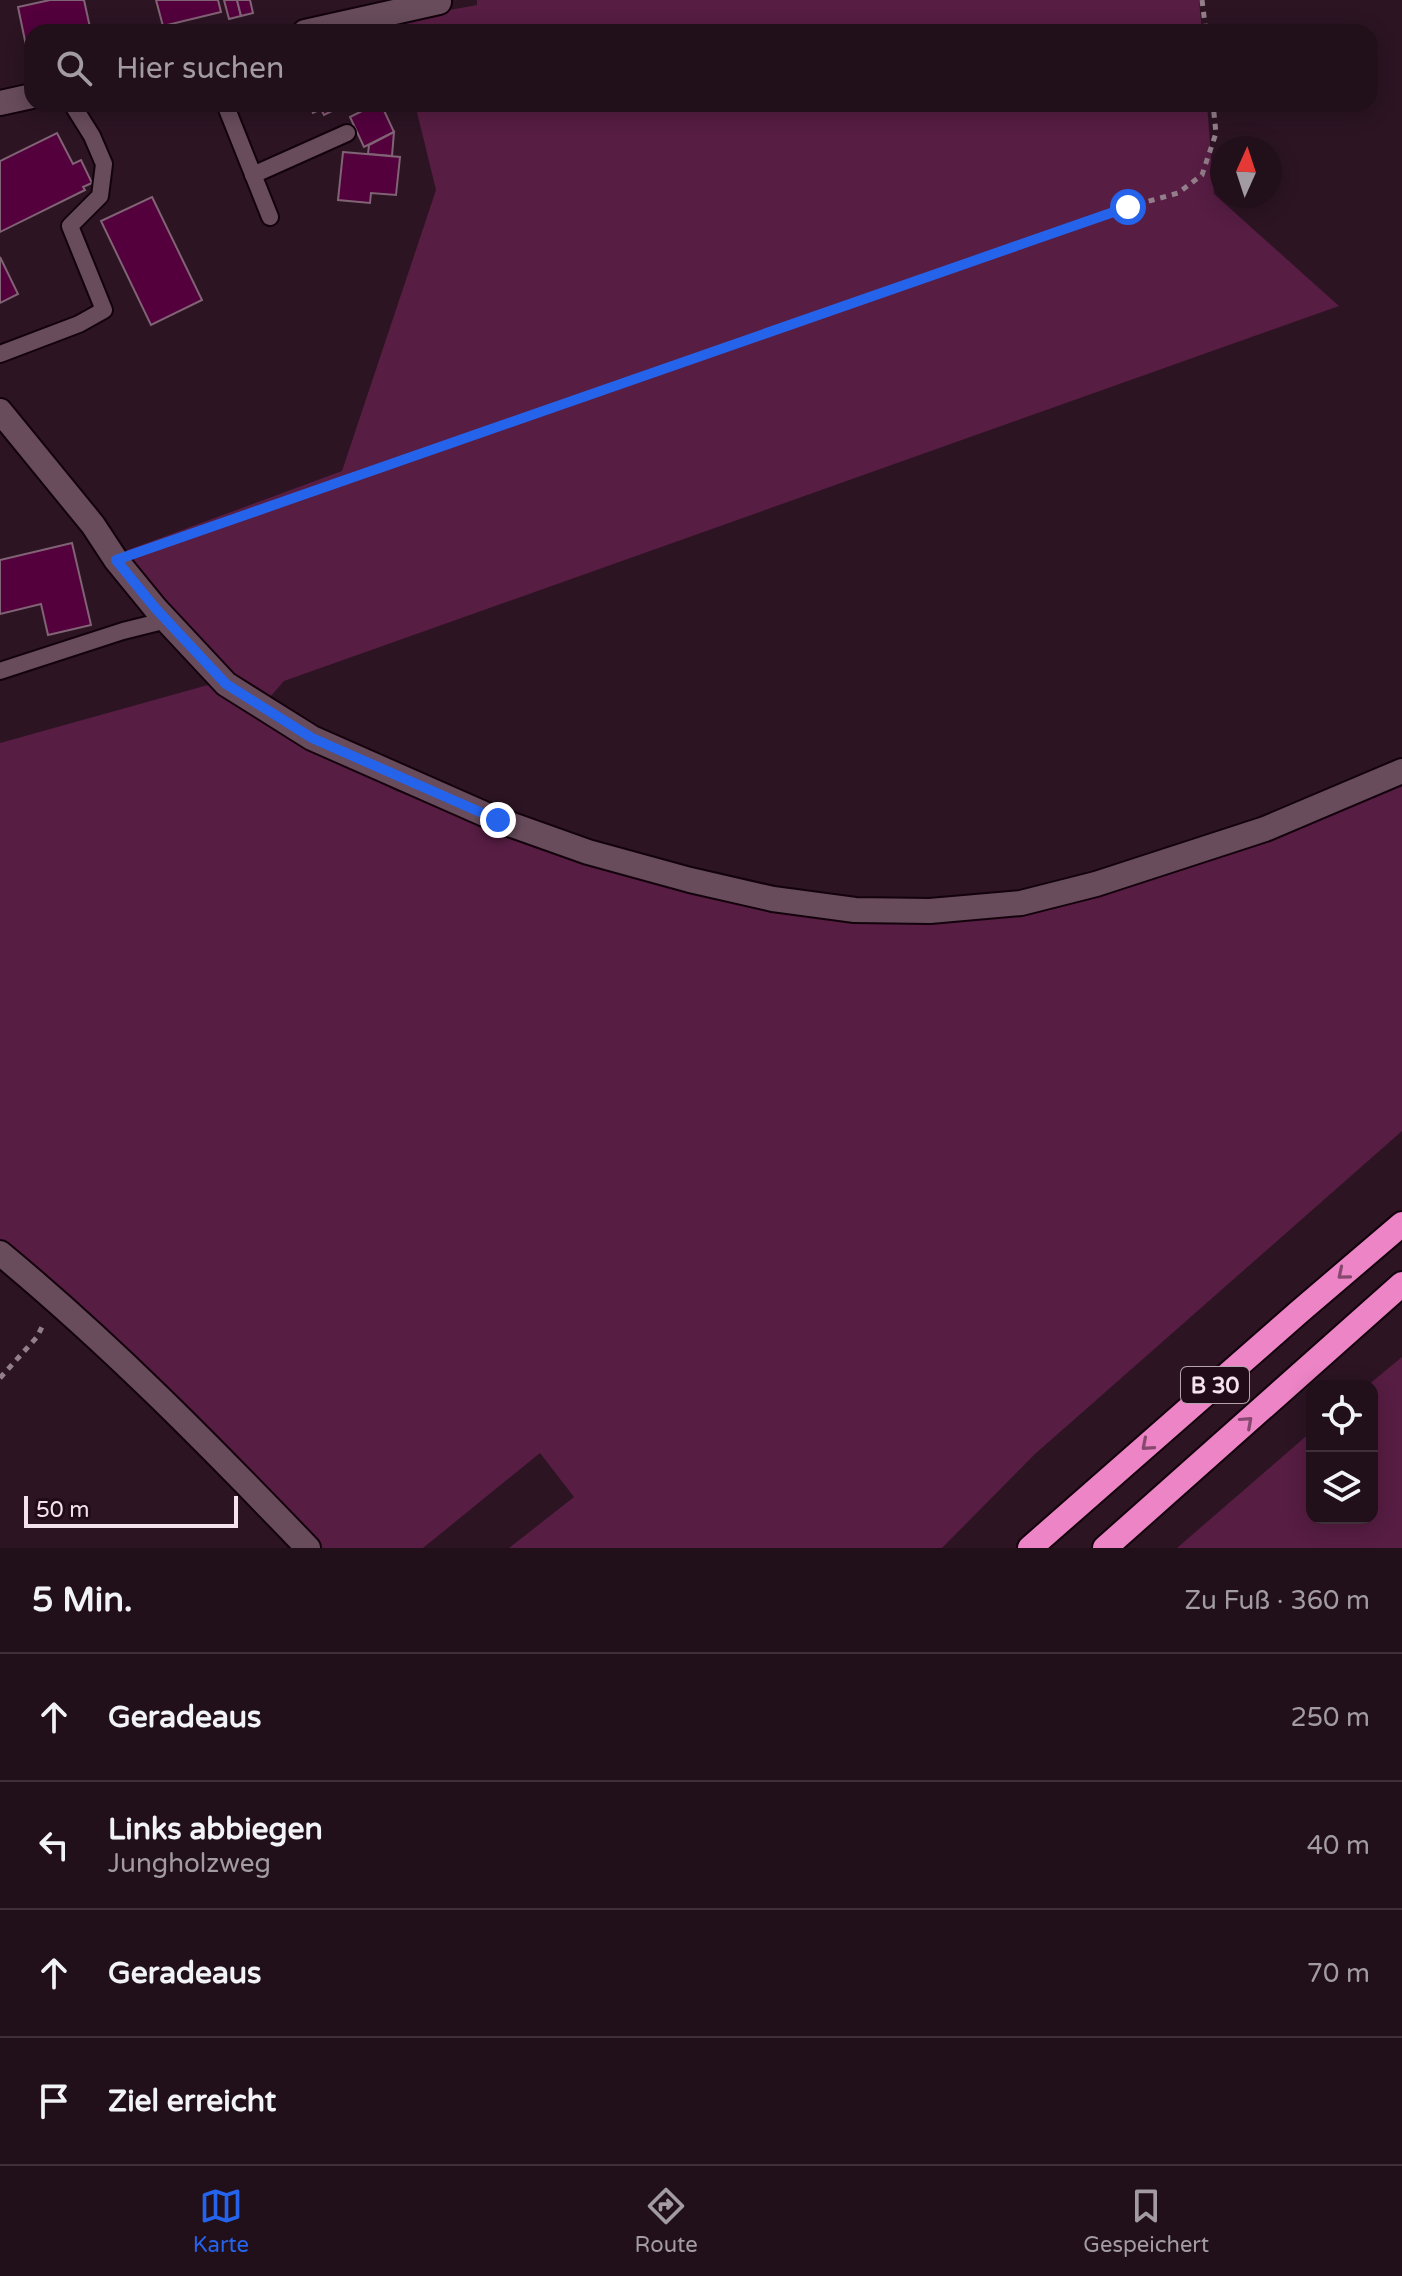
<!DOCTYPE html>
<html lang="de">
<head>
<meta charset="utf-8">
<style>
  :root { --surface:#210f1a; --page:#2d1d27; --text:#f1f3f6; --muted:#a29ca2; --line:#3e2f39; --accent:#2563eb }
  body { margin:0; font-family:"Varela Round",sans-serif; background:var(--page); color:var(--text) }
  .controls { position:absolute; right:24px; bottom:24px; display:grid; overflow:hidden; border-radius:16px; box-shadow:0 4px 20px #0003 }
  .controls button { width:72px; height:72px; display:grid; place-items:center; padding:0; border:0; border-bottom:2px solid var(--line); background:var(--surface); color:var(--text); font:40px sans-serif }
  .compass { position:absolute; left:1210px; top:136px; width:72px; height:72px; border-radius:50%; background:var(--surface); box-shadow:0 4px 20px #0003; rotate:3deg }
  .scale { position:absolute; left:24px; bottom:20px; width:214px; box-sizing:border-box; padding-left:8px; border:4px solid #f4e3ec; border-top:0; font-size:22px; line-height:28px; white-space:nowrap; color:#f4e3ec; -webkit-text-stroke:6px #220b19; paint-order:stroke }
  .stop { position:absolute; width:24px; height:24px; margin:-18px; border:6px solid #2563eb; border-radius:50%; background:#fff }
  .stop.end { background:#2563eb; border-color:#fff; box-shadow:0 2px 8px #0008 }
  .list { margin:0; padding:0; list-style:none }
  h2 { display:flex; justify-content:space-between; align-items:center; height:104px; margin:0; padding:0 32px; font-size:34px }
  h2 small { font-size:26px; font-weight:400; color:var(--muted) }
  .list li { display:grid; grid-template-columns:52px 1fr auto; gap:24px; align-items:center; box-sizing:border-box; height:128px; padding:0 32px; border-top:2px solid var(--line) }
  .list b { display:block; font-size:30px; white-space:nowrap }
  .list p { margin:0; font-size:26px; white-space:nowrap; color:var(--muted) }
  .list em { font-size:26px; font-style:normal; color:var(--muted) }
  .icon { flex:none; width:44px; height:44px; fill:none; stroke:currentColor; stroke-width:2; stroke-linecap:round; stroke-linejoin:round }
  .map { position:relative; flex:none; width:1402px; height:1548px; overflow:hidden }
  .search { position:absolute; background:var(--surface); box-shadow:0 4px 20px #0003; left:24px; right:24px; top:24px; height:88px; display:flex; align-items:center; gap:20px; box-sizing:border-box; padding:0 28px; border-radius:24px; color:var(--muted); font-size:30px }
  .sheet { height:616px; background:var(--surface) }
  nav { display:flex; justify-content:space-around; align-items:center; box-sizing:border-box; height:112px; border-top:2px solid var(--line); background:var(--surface); font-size:22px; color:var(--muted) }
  nav a { display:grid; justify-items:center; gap:4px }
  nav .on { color:var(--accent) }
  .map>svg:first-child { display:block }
</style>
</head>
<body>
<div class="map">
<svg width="1402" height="1548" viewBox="0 0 1402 1548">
  <rect width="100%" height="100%" fill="#2c1423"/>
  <!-- green -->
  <g fill="#571d43">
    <path d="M 477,0 L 1199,0 L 1202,32 L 398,32 L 395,20 L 477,5 Z"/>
    <path d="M 415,104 L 1207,104 L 1214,194 L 1339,306 L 284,681 L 256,713 L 394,790 L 573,858 L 760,909 L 841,920 L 918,922 L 986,919 L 1048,910 L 1127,886 L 1402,782 L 1402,1131 L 1035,1454 L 942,1548 L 509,1548 L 574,1497 L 540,1453 L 423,1548 L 318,1548 L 0,1244 L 0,743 L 233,678 L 117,554 L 342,471 L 436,190 Z"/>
    <path d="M 1402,1357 L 1402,1548 L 1177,1548 L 1312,1431 L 1312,1518 L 1372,1518 L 1372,1386 L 1367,1386 Z"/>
  </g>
  <!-- building -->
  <g fill="#53003d" stroke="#806374" stroke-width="2">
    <path d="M 50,0 L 84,0 L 91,32 L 32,32 L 32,55 L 28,55 L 18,7 Z"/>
    <path d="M 156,0 L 218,0 L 221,12 L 163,26 Z"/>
    <path d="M 224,0 L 237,0 L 241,16 L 229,19 Z"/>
    <path d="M 237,0 L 250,0 L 253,13 L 241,16 Z"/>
    <path d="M 309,104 L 346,104 L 324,115 L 321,109 L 313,113 Z"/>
    <path d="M 376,104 L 381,104 L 394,132 L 364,147 L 350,117 Z"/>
    <path d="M 394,132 L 392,156 L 368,154 L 369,145 Z"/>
    <path d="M 57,133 L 73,164 L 81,160 L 92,183 L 83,187 L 85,190 L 0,232 L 0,161 Z"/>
    <path d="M 343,152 L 400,157 L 396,195 L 371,193 L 370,203 L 338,200 Z"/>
    <path d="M 152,197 L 202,300 L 151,325 L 101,221 Z"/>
    <path d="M 0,257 L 18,294 L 0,303 Z"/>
    <path d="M 72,543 L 91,625 L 48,635 L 41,604 L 0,614 L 0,560 Z"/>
  </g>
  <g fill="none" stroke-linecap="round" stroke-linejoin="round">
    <!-- lane casing -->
    <g stroke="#13020c" stroke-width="20">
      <g id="lane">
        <path d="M 225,104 L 270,217"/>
        <path d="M 253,175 L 347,133"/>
        <path d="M 0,354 L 79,324 L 104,310 L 70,226 L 100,196 L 104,164 L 92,136 L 72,104"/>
        <path d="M 0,671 L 123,631 L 167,620"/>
      </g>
    </g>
    <!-- street casing -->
    <g stroke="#13020c" stroke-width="28">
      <g id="street">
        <path d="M 305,32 L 439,2"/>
        <path d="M 0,103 L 32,96"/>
        <path d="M 0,411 L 93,525 L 116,560 L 156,609 L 226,684 L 312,738 L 498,820 L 588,852 L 690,880 L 773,899 L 855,910 L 930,911 L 1021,903 L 1096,884 L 1265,829 L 1402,771"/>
        <path d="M 0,1253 C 110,1344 209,1445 308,1548"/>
      </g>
    </g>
    <!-- highway casing -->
    <g stroke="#13020c" stroke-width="28">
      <g id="highway">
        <path d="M 1030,1548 L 1299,1312 L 1402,1224"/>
        <path d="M 1105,1548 L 1402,1284"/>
      </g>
    </g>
    <!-- path -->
    <g stroke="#937f8b" stroke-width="5" stroke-dasharray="6 6" stroke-linecap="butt">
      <path d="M 1202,0 L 1206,32"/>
      <path d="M 140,552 L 1128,207 L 1178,193 L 1202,175 L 1216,133 L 1213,104"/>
      <path d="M 0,1378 L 37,1337 L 44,1323"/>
    </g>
    <!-- lane -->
    <use href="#lane" stroke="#684c5c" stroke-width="16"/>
    <!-- street -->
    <use href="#street" stroke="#684c5c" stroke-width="24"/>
    <!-- highway -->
    <use href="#highway" stroke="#ec84c5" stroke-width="24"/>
  </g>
  <!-- one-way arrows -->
  <defs><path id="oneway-chevron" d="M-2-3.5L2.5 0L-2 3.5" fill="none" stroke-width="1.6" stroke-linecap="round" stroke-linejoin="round" transform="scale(2)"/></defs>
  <g stroke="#87486f">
    <use href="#oneway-chevron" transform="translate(1343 1274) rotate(140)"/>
    <use href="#oneway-chevron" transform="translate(1247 1422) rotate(-42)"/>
    <use href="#oneway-chevron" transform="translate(1147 1445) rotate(139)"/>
  </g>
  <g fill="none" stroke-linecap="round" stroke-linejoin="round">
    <!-- route -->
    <path stroke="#2563eb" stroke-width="10" d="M 498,820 L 312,738 L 226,684 L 156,609 L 116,560 L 1128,207"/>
  </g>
  <g text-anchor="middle" stroke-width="6" stroke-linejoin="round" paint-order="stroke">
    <!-- shield labels -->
    <rect fill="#220b19" stroke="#b5a2ad" stroke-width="2" x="1181" y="1367" width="68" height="36" rx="6"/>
    <g font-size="22" font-weight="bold" fill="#f4e3ec">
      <text x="1215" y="1393">B 30</text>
    </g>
  </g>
</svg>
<div class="controls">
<button><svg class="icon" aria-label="locate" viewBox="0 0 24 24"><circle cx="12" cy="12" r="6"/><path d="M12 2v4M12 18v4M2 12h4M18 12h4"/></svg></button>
<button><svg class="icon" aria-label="layers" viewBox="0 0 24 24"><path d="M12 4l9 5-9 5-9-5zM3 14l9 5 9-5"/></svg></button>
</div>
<svg class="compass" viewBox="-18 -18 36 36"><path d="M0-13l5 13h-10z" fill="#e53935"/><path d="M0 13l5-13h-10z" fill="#a29ca2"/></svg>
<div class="scale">50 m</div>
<div class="stop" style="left:1128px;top:207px"></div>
<div class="stop end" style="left:498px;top:820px"></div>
<div class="search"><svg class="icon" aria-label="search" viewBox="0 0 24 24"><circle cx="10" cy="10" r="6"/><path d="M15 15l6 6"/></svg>Hier suchen</div>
</div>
<section class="sheet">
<h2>5 Min.<small>Zu Fuß · 360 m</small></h2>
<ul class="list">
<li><svg class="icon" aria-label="ahead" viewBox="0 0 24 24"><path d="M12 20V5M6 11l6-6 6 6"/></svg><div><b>Geradeaus</b></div><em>250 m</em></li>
<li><svg class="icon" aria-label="left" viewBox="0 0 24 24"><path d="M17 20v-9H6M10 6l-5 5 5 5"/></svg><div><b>Links abbiegen</b><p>Jungholzweg</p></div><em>40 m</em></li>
<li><svg class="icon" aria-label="ahead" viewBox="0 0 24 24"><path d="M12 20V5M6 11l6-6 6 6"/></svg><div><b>Geradeaus</b></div><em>70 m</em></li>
<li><svg class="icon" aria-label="arrive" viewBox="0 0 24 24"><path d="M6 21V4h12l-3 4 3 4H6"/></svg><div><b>Ziel erreicht</b></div></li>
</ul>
</section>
<nav>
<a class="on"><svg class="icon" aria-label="map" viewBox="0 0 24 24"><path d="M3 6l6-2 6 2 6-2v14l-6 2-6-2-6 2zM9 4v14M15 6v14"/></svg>Karte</a>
<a><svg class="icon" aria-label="directions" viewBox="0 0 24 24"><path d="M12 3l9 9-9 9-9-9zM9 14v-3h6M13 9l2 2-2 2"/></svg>Route</a>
<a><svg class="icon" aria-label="saved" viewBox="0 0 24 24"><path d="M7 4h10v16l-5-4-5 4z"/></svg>Gespeichert</a>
</nav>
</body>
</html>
